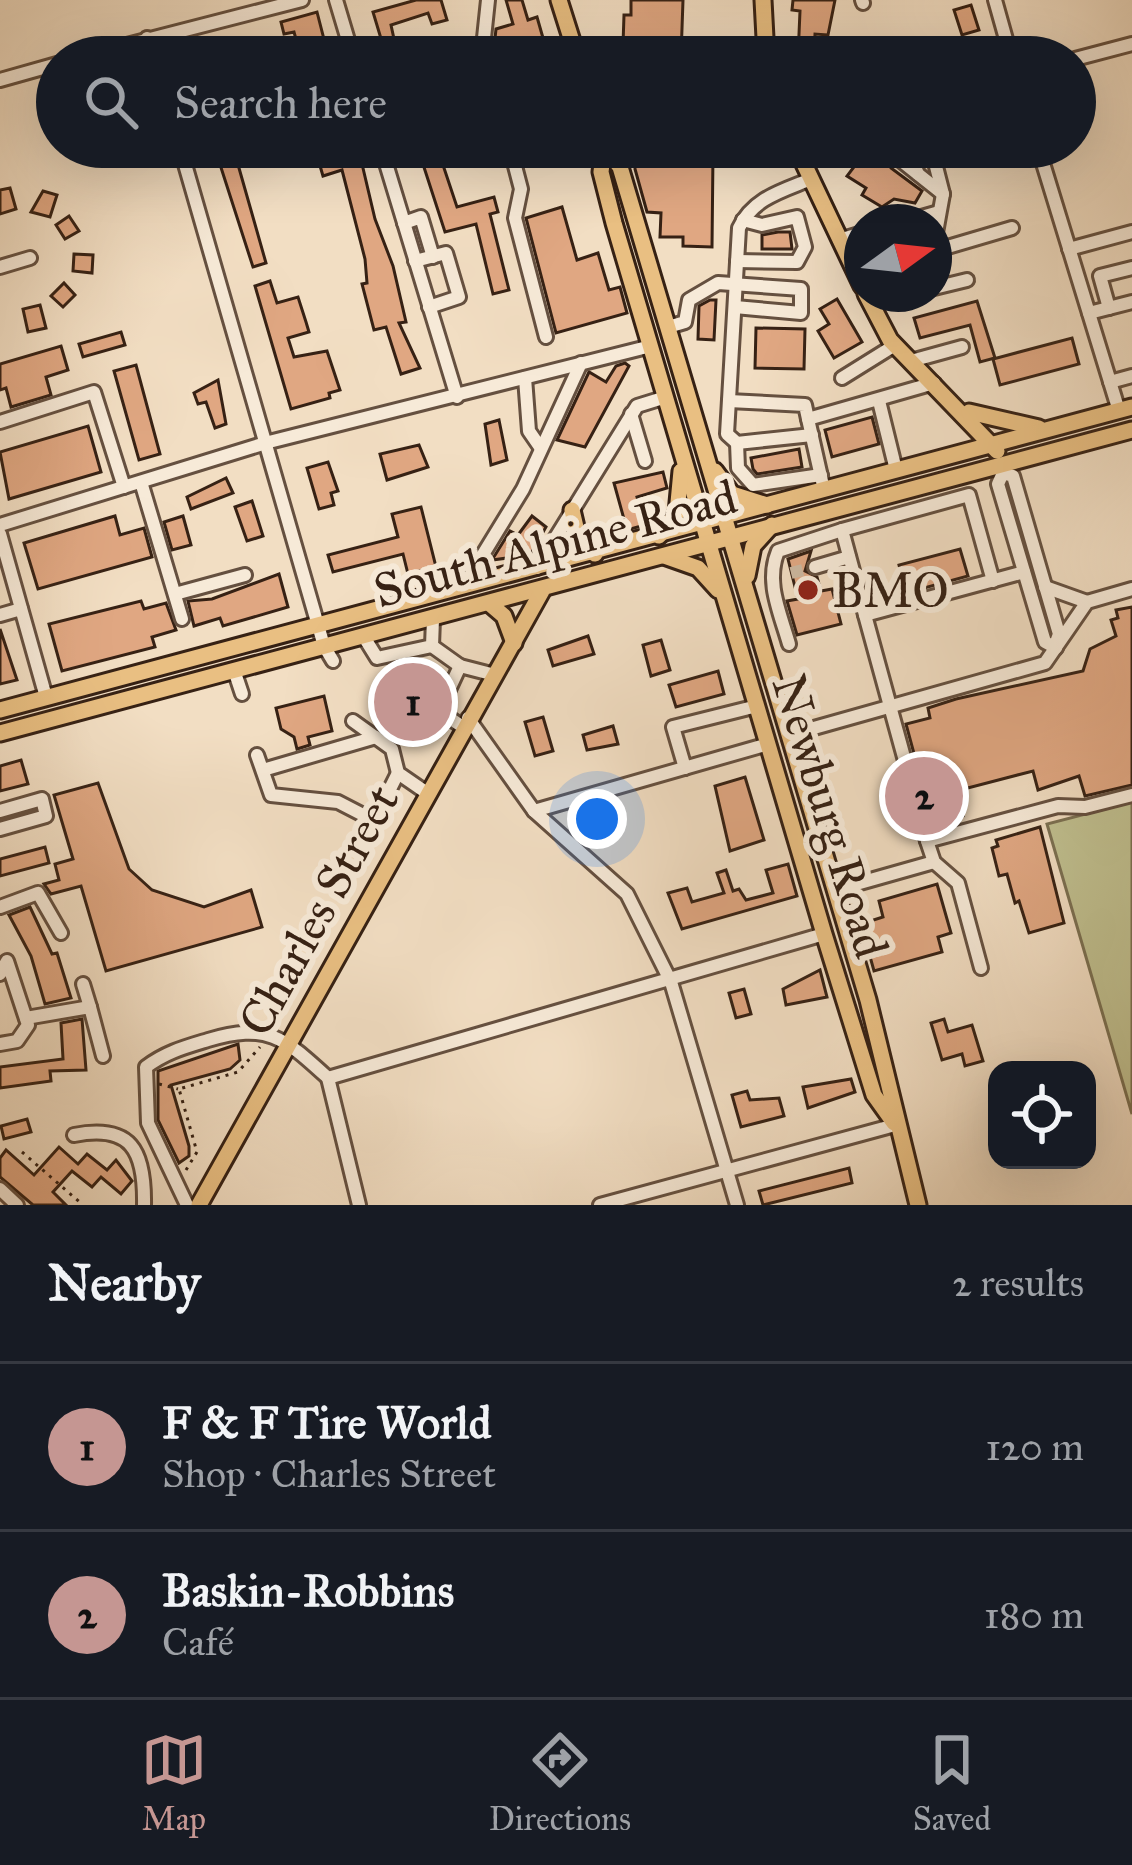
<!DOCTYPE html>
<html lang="en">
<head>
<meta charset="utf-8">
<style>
  :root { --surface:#171b24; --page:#242831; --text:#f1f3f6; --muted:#9ea1a6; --line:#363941; --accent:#c59692 }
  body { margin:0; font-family:"IM FELL Great Primer",serif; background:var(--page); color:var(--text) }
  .controls { position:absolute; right:36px; bottom:36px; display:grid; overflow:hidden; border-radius:24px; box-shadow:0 12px 48px #0002 }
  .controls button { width:108px; height:108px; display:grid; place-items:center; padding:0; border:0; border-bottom:3px solid var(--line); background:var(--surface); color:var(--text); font:60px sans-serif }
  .compass { position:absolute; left:844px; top:204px; width:108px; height:108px; border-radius:50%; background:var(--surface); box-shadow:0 12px 48px #0002; rotate:75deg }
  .you { position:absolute; left:597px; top:819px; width:42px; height:42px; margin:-30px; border:9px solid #fff; border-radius:50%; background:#1a73e8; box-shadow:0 0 0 18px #1a73e833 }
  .badge { display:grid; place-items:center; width:78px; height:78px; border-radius:50%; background:var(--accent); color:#111; font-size:39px; font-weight:700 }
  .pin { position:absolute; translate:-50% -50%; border:6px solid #fff; box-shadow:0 3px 12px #0006 }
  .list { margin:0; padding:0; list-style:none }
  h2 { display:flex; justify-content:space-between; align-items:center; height:156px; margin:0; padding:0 48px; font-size:51px }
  h2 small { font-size:39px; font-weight:400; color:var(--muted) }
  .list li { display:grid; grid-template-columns:78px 1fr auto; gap:36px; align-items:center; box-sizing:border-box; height:168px; padding:0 48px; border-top:3px solid var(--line) }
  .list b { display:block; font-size:45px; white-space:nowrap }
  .list p { margin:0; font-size:39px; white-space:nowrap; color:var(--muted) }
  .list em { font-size:39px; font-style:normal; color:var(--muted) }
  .icon { flex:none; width:66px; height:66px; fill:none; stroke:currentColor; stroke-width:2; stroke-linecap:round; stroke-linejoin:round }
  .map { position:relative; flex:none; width:1132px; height:1205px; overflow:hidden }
  .search { position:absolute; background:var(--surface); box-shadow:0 12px 48px #0002; left:36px; right:36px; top:36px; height:132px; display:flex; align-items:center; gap:30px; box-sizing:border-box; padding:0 42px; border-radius:66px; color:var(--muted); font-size:45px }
  .sheet { height:492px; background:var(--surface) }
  nav { display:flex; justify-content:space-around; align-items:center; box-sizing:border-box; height:168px; border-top:3px solid var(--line); background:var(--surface); font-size:33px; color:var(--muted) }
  nav a { display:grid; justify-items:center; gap:6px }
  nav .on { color:var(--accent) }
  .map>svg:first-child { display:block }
</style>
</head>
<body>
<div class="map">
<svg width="1132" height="1205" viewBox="0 0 1132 1205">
  <rect width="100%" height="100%" fill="#f2dec3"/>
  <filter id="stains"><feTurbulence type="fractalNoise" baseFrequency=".00167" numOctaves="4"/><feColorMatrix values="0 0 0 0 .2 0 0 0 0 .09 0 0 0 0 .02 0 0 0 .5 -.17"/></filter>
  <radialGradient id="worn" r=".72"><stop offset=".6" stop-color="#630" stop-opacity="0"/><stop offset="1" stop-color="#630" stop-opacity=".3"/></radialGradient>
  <!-- green -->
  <path fill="#c0c090" stroke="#7b7052" stroke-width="3" d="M 1132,802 L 1132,1114 L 1047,824 Z"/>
  <!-- building -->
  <g fill="#e0a782" stroke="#362114" stroke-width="3">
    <path d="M 416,0 L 441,0 L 447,20 L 432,24 L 428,13 L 391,25 L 394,39 L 382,42 L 373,12 Z"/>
    <path d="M 506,0 L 522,0 L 528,20 L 537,17 L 547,52 L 493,57 L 496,29 L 513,24 Z"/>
    <path d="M 631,0 L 683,0 L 681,57 L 644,57 L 645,46 L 623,45 L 624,15 L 631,15 Z"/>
    <path d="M 793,0 L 835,0 L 828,35 L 815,34 L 814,57 L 798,57 L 800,11 L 792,10 Z"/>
    <path d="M 971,5 L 979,30 L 962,35 L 954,10 Z"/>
    <path d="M 317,12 L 328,55 L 301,57 L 294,32 L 284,34 L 281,22 Z"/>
    <path d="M 920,40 L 924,57 L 892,57 L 910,49 L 909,43 Z"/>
    <path d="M 233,147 L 266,263 L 253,267 L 216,152 Z"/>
    <path d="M 335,147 L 358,147 L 375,219 L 393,266 L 406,322 L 399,323 L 420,368 L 401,374 L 386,327 L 374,330 L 362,284 L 367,283 L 365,259 L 342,170 L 323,176 L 316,152 Z"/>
    <path d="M 636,147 L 700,147 L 700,153 L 713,154 L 712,247 L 683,246 L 683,237 L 660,237 L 661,213 L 647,212 L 635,169 Z"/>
    <path d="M 869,147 L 880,147 L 891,168 L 922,191 L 915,203 L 894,199 L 882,207 L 862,195 L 866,188 L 847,176 Z"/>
    <path d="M 439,153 L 457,207 L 494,197 L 498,212 L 490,214 L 509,290 L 493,294 L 476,224 L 445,232 L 421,158 Z"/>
    <path d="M 10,188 L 16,209 L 0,214 L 0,190 Z"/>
    <path d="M 43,191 L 57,195 L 50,217 L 31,212 Z"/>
    <path d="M 562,207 L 577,260 L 598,253 L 609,290 L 620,287 L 627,313 L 556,333 L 526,218 Z"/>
    <path d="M 69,216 L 79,231 L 65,239 L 56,225 Z"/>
    <path d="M 778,232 L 790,232 L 792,249 L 762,249 L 762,235 Z"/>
    <path d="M 74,254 L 93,255 L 92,273 L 73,271 Z"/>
    <path d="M 270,281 L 277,303 L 298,297 L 306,322 L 309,332 L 288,338 L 294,357 L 327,351 L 340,390 L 329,393 L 330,398 L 291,409 L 255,286 Z"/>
    <path d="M 64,283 L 75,295 L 63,307 L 51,296 Z"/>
    <path d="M 837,299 L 862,342 L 834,358 L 818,331 L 829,324 L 820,309 Z"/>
    <path d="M 710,300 L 716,300 L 714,340 L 698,339 L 699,306 Z"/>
    <path d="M 977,301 L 995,358 L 980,362 L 970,325 L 920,338 L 914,318 Z"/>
    <path d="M 40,305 L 46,328 L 28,332 L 23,309 Z"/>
    <path d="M 756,328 L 805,329 L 804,369 L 755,368 Z"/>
    <path d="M 121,332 L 125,345 L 83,357 L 79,344 Z"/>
    <path d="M 1072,338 L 1079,364 L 1000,385 L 993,359 Z"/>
    <path d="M 61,346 L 68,370 L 46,377 L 51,395 L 11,407 L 6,388 L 0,390 L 0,364 Z"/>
    <path d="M 625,363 L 629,366 L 585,447 L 557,440 L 589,372 L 606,382 L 616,366 Z"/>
    <path d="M 136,365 L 160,454 L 139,460 L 114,371 Z"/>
    <path d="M 218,380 L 226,424 L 215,428 L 206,402 L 198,404 L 194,393 Z"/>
    <path d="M 872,417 L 879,444 L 832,457 L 825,430 Z"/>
    <path d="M 499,420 L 507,460 L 491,465 L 485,424 Z"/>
    <path d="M 88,426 L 101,472 L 9,499 L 0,452 Z"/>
    <path d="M 419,445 L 428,467 L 387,480 L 380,454 Z"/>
    <path d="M 799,449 L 802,467 L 757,474 L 753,469 L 751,458 Z"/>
    <path d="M 328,462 L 338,491 L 331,493 L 334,505 L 319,509 L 307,468 Z"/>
    <path d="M 663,472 L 667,488 L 637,497 L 645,525 L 627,530 L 614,483 Z"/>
    <path d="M 226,478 L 233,493 L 191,509 L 187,497 Z"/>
    <path d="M 252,501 L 263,536 L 247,541 L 235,507 Z"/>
    <path d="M 421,507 L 436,567 L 408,574 L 403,554 L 333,572 L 328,555 L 398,537 L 392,514 Z"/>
    <path d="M 115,516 L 120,535 L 144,528 L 152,557 L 38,589 L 24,543 Z"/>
    <path d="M 183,516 L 191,545 L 172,550 L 164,522 Z"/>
    <path d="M 532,516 L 546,527 L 530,555 L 492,560 L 510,531 L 518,535 Z"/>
    <path d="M 960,549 L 968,576 L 906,593 L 899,565 Z"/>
    <path d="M 811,551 L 805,571 L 817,577 L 821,591 L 832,589 L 841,624 L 797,635 L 787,601 L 798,599 L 788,559 Z"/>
    <path d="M 279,574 L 288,607 L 223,626 L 220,618 L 194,626 L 188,601 L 212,599 Z"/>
    <path d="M 141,601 L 144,609 L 166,603 L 176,630 L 152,637 L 155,647 L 62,671 L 49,624 Z"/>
    <path d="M 1132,607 L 1132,785 L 1085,796 L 1079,776 L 1038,790 L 1033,771 L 956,791 L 963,816 L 933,824 L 906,724 L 930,718 L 928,708 L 956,699 L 1083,671 L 1090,649 L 1116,636 L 1111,620 L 1118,618 L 1116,610 Z"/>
    <path d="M 0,629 L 17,680 L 0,684 Z"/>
    <path d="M 588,636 L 594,654 L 553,666 L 548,650 Z"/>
    <path d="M 661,640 L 670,670 L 651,676 L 643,645 Z"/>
    <path d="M 718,671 L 724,694 L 676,707 L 669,685 Z"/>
    <path d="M 396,678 L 433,698 L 419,732 L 391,716 L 397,705 L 385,699 Z"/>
    <path d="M 324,696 L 332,731 L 308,737 L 310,745 L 297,749 L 294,737 L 281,729 L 276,708 Z"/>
    <path d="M 543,717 L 553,751 L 535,756 L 525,722 Z"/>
    <path d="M 613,726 L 618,744 L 587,750 L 583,735 Z"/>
    <path d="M 21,760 L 28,784 L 0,791 L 0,766 Z"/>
    <path d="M 745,777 L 764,840 L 730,851 L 715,786 Z"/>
    <path d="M 98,783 L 129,869 L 152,890 L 204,907 L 251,890 L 262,927 L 106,971 L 81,886 L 51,894 L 44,884 L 59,880 L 55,864 L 73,859 L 54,795 Z"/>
    <path d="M 1040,827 L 1064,923 L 1029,933 L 1019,901 L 1015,903 L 1007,874 L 999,876 L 992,848 L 998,846 L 996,840 Z"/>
    <path d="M 45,847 L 49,863 L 0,876 L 0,859 Z"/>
    <path d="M 788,864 L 797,896 L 682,929 L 668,893 L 687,888 L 692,902 L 724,893 L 717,873 L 726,870 L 733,891 L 739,889 L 746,900 L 773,893 L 766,870 Z"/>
    <path d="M 937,884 L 951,933 L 938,937 L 942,952 L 874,971 L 861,924 L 883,917 L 879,901 Z"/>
    <path d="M 30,907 L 52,954 L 57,953 L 71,998 L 45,1004 L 31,956 L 9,915 Z"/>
    <path d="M 820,970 L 827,997 L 786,1005 L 783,989 Z"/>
    <path d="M 744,989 L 751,1014 L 736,1018 L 729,993 Z"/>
    <path d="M 82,1019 L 86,1070 L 50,1071 L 51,1081 L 0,1088 L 0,1067 L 63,1059 L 61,1023 Z"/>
    <path d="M 944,1019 L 948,1032 L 972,1025 L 983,1061 L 965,1066 L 962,1054 L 942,1060 L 931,1023 Z"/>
    <path d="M 238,1044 L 240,1060 L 230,1069 L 171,1085 L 189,1146 L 189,1156 L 179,1163 L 158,1120 L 158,1071 Z"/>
    <path d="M 851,1079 L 855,1092 L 808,1108 L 803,1087 Z"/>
    <path d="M 747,1091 L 750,1100 L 779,1098 L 784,1116 L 741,1127 L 732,1095 Z"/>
    <path d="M 27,1119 L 31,1132 L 4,1139 L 1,1126 Z"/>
    <path d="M 59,1147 L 78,1164 L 87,1154 L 107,1170 L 116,1160 L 132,1181 L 121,1194 L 101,1177 L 92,1187 L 72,1171 L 53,1192 L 66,1205 L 33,1205 L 0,1177 L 0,1158 L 6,1150 L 34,1175 Z"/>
    <path d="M 849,1168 L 852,1183 L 763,1205 L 759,1191 Z"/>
  </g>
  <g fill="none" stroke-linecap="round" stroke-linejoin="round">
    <!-- minor-tunnel -->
    <path stroke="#ccb8a0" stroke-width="12" stroke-dasharray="12 6" stroke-linecap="butt" d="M 791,573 L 815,567"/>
    <!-- minor casing -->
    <g stroke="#655040" stroke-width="18">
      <g id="minor">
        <path d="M 336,0 L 353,57"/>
        <path d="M 862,0 L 863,3"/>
        <path d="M 995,0 L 1011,57"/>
        <path d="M 147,38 L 152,57"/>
        <path d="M 934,55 L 970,45 L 973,57"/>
        <path d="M 80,57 L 302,0"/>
        <path d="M 482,57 L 488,0"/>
        <path d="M 1075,59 L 1132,44"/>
        <path d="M 0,80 L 57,64"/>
        <path d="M 180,147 L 324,646 L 333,661"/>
        <path d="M 381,147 L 457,397"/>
        <path d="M 510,147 L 521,189 L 515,218 L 546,337"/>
        <path d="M 907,147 L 918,174"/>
        <path d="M 931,147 L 943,194 L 934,244"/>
        <path d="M 1038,147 L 1119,411"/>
        <path d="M 889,151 L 943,194"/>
        <path d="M 811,179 C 782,191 753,198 739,228 L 727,434 L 737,443 L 812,435"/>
        <path d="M 904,222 L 939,212"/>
        <path d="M 404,223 L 421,217 L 433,257"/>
        <path d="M 839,240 L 862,233"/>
        <path d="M 1069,249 L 1132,232"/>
        <path d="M 934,251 L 1012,228"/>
        <path d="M 415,261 L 446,253 L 459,297 L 429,307"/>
        <path d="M 737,261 L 797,262 L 805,247 L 797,217 L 762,225 L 743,220"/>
        <path d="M 0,267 L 30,258"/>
        <path d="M 934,288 L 967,280"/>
        <path d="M 871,304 L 910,294"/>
        <path d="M 1109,308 L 1100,276 L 1132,268"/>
        <path d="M 1089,313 L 1132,302"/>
        <path d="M 668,327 L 685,322 L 689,300 L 718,283 L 801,289 L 801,313 L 735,307"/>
        <path d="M 911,361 L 962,347"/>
        <path d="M 525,378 L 529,431 L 540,447"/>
        <path d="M 842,378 L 895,345"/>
        <path d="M 1110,382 L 1132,376"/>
        <path d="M 729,401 L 805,405 L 808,419"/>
        <path d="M 879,401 L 896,470"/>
        <path d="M 631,414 L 645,461"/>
        <path d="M 0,422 L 94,392 L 124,487"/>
        <path d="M 737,443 L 738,468 L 753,485 L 821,475"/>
        <path d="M 1000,464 L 1003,473 L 1013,476 L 1059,634 L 1055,645"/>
        <path d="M 1003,473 L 998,484 L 1045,642 L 1056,648"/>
        <path d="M 141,482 L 182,619"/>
        <path d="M 824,490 L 808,419 L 934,383"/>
        <path d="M 0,525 L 269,442 L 651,346"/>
        <path d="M 0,534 L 46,697"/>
        <path d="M 815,567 L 849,557"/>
        <path d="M 537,568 L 637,406 L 666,397"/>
        <path d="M 1024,572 L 865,615 L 927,841 L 1058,806 L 1085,807 L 1132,795"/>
        <path d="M 468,579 L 523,489 L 581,363"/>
        <path d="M 1045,587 L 1087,602"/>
        <path d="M 175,594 L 245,575"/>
        <path d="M 0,615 L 21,609"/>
        <path d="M 865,615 L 842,530 L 969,495 L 993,581"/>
        <path d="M 364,637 L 377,658 L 432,646 L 433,619"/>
        <path d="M 789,644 C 780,612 765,582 778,551 L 842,530"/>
        <path d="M 432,646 L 460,666"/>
        <path d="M 234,670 L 242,694"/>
        <path d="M 468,718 L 534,811 L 627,894 L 671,982 L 737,1205"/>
        <path d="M 353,721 L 392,749 L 398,773 L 427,793"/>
        <path d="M 463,727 L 439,711 L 460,666 L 495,675"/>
        <path d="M 789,735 L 1045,663 L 1087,602 L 1132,589"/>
        <path d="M 257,755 L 271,795 L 338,802 L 369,818 L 377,815 L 398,773"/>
        <path d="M 685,768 L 673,727 L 757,706"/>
        <path d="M 263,770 L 376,737"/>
        <path d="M 0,811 L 42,799 L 46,816 L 0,829"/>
        <path d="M 534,811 L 768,744"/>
        <path d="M 927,841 L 934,862 L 958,883 L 981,968"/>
        <path d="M 835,890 L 934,862"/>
        <path d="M 0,907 L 38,893 L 61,933"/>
        <path d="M 0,974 L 7,961 L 28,1025 L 17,1041 L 0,1044"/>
        <path d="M 83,984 L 90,1007"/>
        <path d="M 26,1018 L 90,1007 L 103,1056"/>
        <path d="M 328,1078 L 359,1205"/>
        <path d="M 74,1135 C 131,1124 145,1150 144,1205"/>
        <path d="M 0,1189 L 17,1205"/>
        <path d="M 187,1205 L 148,1123 L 146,1067 C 166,1052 185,1047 208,1040 C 268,1022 284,1038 328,1078 L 824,934"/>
        <path d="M 600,1205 L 895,1125"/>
      </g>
    </g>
    <!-- major casing -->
    <g stroke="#362114" stroke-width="21">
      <g id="major">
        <path d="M 559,0 L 577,57"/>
        <path d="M 763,0 L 766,57"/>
        <path d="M 604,147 L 601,172 L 614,223 L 824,934 L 874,1095 L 894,1123"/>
        <path d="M 605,147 L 620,167 L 868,1000 L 918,1205"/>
        <path d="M 796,147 L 862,286"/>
        <path d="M 866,294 L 890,340 L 997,451"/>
        <path d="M 969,412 L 1039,428"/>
        <path d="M 715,471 L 732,494 L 767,505"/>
        <path d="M 572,510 L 579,540 L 595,554"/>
        <path d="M 659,536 L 677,513 L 681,471"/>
        <path d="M 664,556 L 698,568 L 718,590"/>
        <path d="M 747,576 L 753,546 L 772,525"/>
        <path d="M 490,604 L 504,616 L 514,643"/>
        <path d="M 0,710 L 1132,407"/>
        <path d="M 0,733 L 1132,430"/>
        <path d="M 199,1205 L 542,591"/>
      </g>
    </g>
    <!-- path -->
    <g stroke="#362114" stroke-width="3" stroke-dasharray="3 6" stroke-linecap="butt">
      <path d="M 159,1084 L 178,1089"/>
      <path d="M 22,1152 L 83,1205"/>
      <path d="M 186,1170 L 197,1152 L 179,1089 L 238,1072 L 260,1047"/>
    </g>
    <!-- minor -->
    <use href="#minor" stroke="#f7ead8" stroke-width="12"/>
    <!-- major -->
    <use href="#major" stroke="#e9bf82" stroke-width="15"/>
  </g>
  <!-- markers -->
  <circle fill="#8f2418" stroke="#f7ead8" stroke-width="4.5" cx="808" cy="590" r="12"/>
  <g text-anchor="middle" stroke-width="12" stroke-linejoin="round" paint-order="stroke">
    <!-- street labels -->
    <g font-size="48" fill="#362114" stroke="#f7ead8">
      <text transform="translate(555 543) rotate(-15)" y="17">South Alpine Road</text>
      <text transform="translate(831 816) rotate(73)" y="17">Newburg Road</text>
      <text transform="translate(318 910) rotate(-61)" y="17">Charles Street</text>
    </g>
    <!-- poi labels -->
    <g font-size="48" fill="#362114" stroke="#f7ead8" text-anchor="start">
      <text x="832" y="607">BMO</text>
    </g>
  </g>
  <rect width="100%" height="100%" filter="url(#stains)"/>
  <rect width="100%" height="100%" fill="url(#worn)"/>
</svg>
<div class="controls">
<button><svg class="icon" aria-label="locate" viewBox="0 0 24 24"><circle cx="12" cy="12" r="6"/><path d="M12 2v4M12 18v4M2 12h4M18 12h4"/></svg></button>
</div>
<svg class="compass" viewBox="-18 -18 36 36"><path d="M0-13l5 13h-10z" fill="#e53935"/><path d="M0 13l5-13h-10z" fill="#9ea1a6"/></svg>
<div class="you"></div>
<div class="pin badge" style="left:413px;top:702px">1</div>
<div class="pin badge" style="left:924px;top:796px">2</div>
<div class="search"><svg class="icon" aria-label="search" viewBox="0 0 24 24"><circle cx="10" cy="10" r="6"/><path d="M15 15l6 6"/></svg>Search here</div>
</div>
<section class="sheet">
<h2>Nearby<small>2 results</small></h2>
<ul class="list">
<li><span class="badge">1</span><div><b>F &amp; F Tire World</b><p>Shop · Charles Street</p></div><em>120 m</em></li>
<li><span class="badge">2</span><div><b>Baskin-Robbins</b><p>Café</p></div><em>180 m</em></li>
</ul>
</section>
<nav>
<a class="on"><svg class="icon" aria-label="map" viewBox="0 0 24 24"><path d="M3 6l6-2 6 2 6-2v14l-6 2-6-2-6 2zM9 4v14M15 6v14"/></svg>Map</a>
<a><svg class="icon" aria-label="directions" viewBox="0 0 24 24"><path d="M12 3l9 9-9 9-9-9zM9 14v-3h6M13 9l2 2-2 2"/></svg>Directions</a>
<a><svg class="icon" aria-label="saved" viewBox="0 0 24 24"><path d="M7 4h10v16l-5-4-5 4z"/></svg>Saved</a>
</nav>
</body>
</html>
